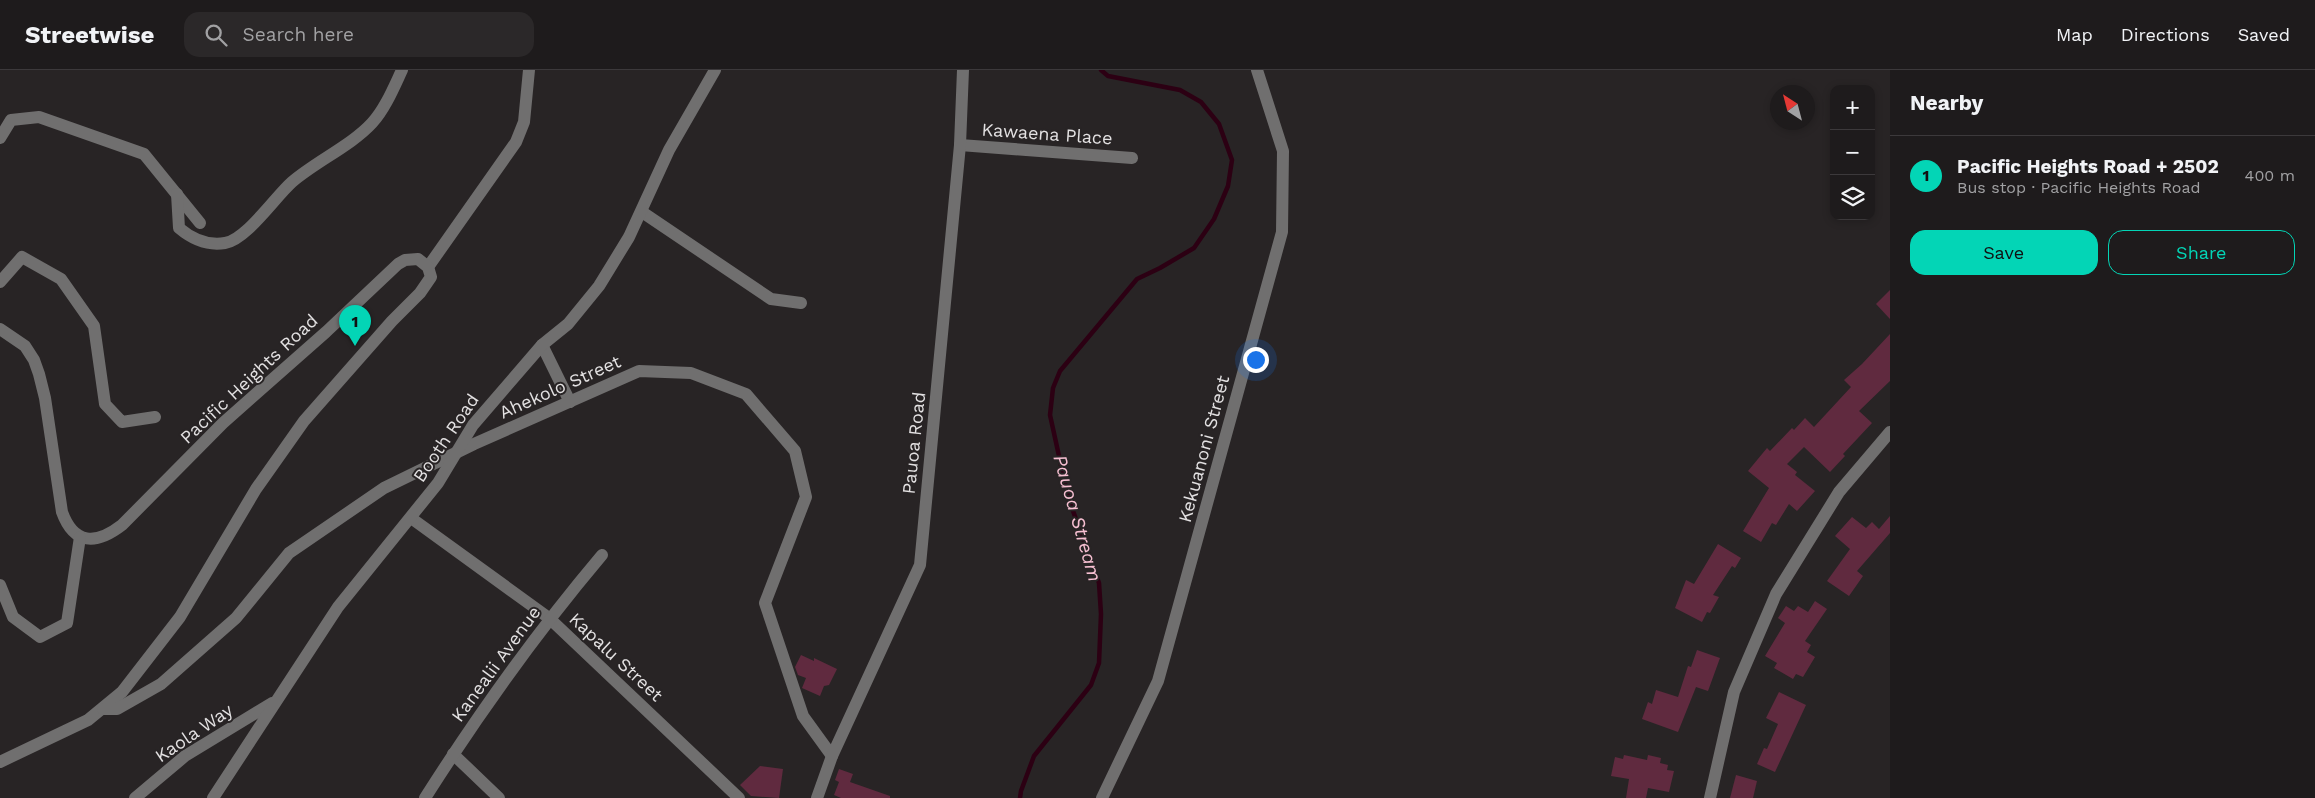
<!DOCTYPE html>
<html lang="en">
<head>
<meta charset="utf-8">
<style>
  :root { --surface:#1e1b1c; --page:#2b2829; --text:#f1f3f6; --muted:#a1a1a3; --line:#3c393b; --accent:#03d5b6 }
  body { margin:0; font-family:"Work Sans",sans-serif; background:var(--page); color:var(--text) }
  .controls { position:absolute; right:15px; top:15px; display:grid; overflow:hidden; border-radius:10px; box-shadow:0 2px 8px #0003 }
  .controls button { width:45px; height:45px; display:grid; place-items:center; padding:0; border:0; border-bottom:1px solid var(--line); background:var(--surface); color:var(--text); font:25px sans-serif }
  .compass { position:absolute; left:1770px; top:15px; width:45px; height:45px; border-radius:50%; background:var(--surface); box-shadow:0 2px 8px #0003; rotate:324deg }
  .you { position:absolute; left:1255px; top:289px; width:18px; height:18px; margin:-12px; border:4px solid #fff; border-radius:50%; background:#1a73e8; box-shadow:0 0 0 8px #1a73e833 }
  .badge { display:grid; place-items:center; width:32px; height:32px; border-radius:50%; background:var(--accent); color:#111; font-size:16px; font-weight:700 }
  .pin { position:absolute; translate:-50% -41px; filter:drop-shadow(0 1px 2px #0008) }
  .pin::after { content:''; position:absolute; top:26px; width:18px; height:15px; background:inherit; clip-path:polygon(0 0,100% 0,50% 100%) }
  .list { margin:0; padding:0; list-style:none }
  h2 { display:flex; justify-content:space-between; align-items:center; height:65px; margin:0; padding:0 20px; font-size:21px }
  h2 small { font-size:16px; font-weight:400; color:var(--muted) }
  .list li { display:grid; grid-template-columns:32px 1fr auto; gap:15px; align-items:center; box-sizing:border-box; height:80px; padding:0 20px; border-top:1px solid var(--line) }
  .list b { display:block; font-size:19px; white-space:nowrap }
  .list p { margin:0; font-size:16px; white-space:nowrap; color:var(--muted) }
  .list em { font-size:16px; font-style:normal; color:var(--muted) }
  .actions { display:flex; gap:10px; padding:15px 20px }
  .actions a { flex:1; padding:11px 0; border:1px solid var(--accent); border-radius:15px; text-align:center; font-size:18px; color:var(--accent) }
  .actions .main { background:var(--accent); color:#111 }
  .icon { flex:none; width:28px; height:28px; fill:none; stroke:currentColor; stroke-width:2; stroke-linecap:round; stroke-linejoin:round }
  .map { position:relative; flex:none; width:1890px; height:728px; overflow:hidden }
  header { display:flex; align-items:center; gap:30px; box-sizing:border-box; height:70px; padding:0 25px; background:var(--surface); border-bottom:1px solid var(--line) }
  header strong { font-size:24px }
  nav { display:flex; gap:28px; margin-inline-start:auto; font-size:18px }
  .search { width:350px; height:45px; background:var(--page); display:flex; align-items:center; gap:12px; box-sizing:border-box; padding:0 18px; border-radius:15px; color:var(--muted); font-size:19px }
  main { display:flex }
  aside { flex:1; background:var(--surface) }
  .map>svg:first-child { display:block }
</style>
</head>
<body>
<header>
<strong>Streetwise</strong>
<div class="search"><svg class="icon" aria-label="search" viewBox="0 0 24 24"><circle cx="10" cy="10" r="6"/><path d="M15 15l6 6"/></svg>Search here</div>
<nav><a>Map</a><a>Directions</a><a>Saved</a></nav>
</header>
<main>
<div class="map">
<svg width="1890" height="728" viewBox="0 0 1890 728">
  <rect width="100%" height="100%" fill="#282425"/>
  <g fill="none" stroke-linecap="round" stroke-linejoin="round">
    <!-- stream -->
    <path stroke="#2c0013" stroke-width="4.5" d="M 1020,728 L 1021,721 L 1034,686 L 1091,615 L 1099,593 L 1101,544 L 1099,513 L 1068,427 L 1050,345 L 1053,318 L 1060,301 L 1137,209 L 1160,198 L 1194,178 L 1214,149 L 1228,116 L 1232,90 L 1219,54 L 1201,32 L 1180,20 L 1108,6 L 1101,0"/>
  </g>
  <!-- building -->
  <g fill="#602a3f">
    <path d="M 1890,220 L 1890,249 L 1876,234 Z"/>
    <path d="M 1890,264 L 1890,311 L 1859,341 L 1872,353 L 1843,384 L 1845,386 L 1830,402 L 1804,377 L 1787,394 L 1797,402 L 1795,405 L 1815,421 L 1797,441 L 1789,434 L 1776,455 L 1772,453 L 1761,472 L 1743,461 L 1769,418 L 1748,401 L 1767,378 L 1770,381 L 1792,358 L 1794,360 L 1805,348 L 1814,357 L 1851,317 L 1844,310 L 1862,294 Z"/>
    <path d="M 1890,446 L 1890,463 L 1857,501 L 1863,506 L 1849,526 L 1827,511 L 1850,479 L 1835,466 L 1852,447 L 1866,458 L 1872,452 L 1879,459 Z"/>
    <path d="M 1718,474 L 1741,488 L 1735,498 L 1732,496 L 1713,525 L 1719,527 L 1710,543 L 1707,542 L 1702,552 L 1675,538 L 1686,510 L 1694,514 Z"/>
    <path d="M 1815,531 L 1827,539 L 1805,571 L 1811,575 L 1807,582 L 1815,587 L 1803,607 L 1796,604 L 1793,609 L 1774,598 L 1777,593 L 1765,586 L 1785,553 L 1778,548 L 1786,536 L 1794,541 L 1798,536 L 1808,542 Z"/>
    <path d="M 1697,580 L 1720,588 L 1708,621 L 1696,617 L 1678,662 L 1642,649 L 1648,632 L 1652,634 L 1656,620 L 1678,627 L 1688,596 L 1691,597 Z"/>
    <path d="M 801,585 L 814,591 L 814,588 L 837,599 L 829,615 L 824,616 L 820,626 L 802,618 L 806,608 L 798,605 L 795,597 Z"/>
    <path d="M 1779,622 L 1806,635 L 1775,702 L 1757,694 L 1764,678 L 1767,679 L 1778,654 L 1766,648 Z"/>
    <path d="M 1624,685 L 1647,690 L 1648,685 L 1661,688 L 1660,693 L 1668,695 L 1667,700 L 1674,701 L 1669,722 L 1648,718 L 1646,728 L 1626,728 L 1629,709 L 1611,706 L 1615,687 L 1623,689 Z"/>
    <path d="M 760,696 L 783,699 L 779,728 L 751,726 L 740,715 Z"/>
    <path d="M 839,699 L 853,704 L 850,712 L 890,726 L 890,728 L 841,728 L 834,725 L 839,712 L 835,710 Z"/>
    <path d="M 1736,705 L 1757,711 L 1753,728 L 1730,728 Z"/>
  </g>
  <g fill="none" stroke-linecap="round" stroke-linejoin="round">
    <!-- minor -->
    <g stroke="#706f6f" stroke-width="12">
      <path d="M 0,68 L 11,50 L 39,47 L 144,84 L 200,153"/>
      <path d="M 960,75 L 1132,88"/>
      <path d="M 177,124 L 179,158 C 192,169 207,176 225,173 C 246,170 275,127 292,112 C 315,92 352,75 372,53 C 385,39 394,17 402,0"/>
      <path d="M 642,142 L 771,229 L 801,233"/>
      <path d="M 428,197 L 516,72 L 524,52 L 529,0"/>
      <path d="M 0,212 L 22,187 L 61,209 L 94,256 L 105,334 L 122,352 L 155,347"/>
      <path d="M 0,259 L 25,276 L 34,290 L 39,304 L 45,328 L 62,442 C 74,475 96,475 122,455 L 223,353 L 326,262 L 398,194 L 405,190 L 418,189 L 428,197 L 431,207 L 420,223 L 392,251 L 304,351 L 256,419 L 180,547 L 122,622 L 88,650 L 0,692"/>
      <path d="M 542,275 L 570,332"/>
      <path d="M 411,448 L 549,548 L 739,728"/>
      <path d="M 0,515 L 13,547 L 40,567 L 67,553 L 80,467"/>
      <path d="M 103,639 L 117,639 L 161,614 L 236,548 L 289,483 L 384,418 L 474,374 L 639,301 L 691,303 L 746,324 L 795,381 L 806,427 L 765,533 L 803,646 L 832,686"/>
      <path d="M 453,684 L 499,728"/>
      <path d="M 135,728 L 185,686 L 272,633"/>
      <path d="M 213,728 L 338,537 L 438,413 L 473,355 L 542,275 L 568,254 L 599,216 L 629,167 L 669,80 L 715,0"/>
      <path d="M 425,728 C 479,643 537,562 602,485"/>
      <path d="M 817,728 L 832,686 L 920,495 L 960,75 L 963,0"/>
      <path d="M 1102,728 L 1158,611 L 1282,162 L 1283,81 L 1257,0"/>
      <path d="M 1710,728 L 1734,622 L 1776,524 L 1839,422 L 1890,362"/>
    </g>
  </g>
  <g text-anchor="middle" stroke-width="4" stroke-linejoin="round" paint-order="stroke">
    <!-- street labels -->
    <g font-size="18" fill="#e3e1e2" stroke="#282425">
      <text transform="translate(1047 64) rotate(4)" y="6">Kawaena Place</text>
      <text transform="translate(249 309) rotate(-43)" y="6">Pacific Heights Road</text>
      <text transform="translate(560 317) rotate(-24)" y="6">Ahekolo Street</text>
      <text transform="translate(446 368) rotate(-56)" y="6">Booth Road</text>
      <text transform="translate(914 373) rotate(-84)" y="6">Pauoa Road</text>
      <text transform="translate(1204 379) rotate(-75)" y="6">Kekuanoni Street</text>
      <text transform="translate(616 587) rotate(43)" y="6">Kapalu Street</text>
      <text transform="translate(496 594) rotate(-54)" y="6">Kanealii Avenue</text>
      <text transform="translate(194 663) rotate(-34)" y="6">Kaola Way</text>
    </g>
    <!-- water labels -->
    <g font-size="19" font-style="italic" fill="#f7c0d2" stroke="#282425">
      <text transform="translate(1078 448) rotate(74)" y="7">Pauoa Stream</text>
    </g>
  </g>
</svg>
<div class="controls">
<button>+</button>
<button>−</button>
<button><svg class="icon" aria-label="layers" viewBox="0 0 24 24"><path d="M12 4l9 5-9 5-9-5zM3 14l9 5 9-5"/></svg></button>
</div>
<svg class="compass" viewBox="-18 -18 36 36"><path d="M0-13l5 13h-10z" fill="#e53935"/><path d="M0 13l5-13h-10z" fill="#a1a1a3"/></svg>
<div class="you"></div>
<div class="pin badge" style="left:355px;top:276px">1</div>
</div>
<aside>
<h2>Nearby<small></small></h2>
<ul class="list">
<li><span class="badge">1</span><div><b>Pacific Heights Road + 2502</b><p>Bus stop · Pacific Heights Road</p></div><em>400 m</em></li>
</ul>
<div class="actions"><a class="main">Save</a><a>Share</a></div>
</aside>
</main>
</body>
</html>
